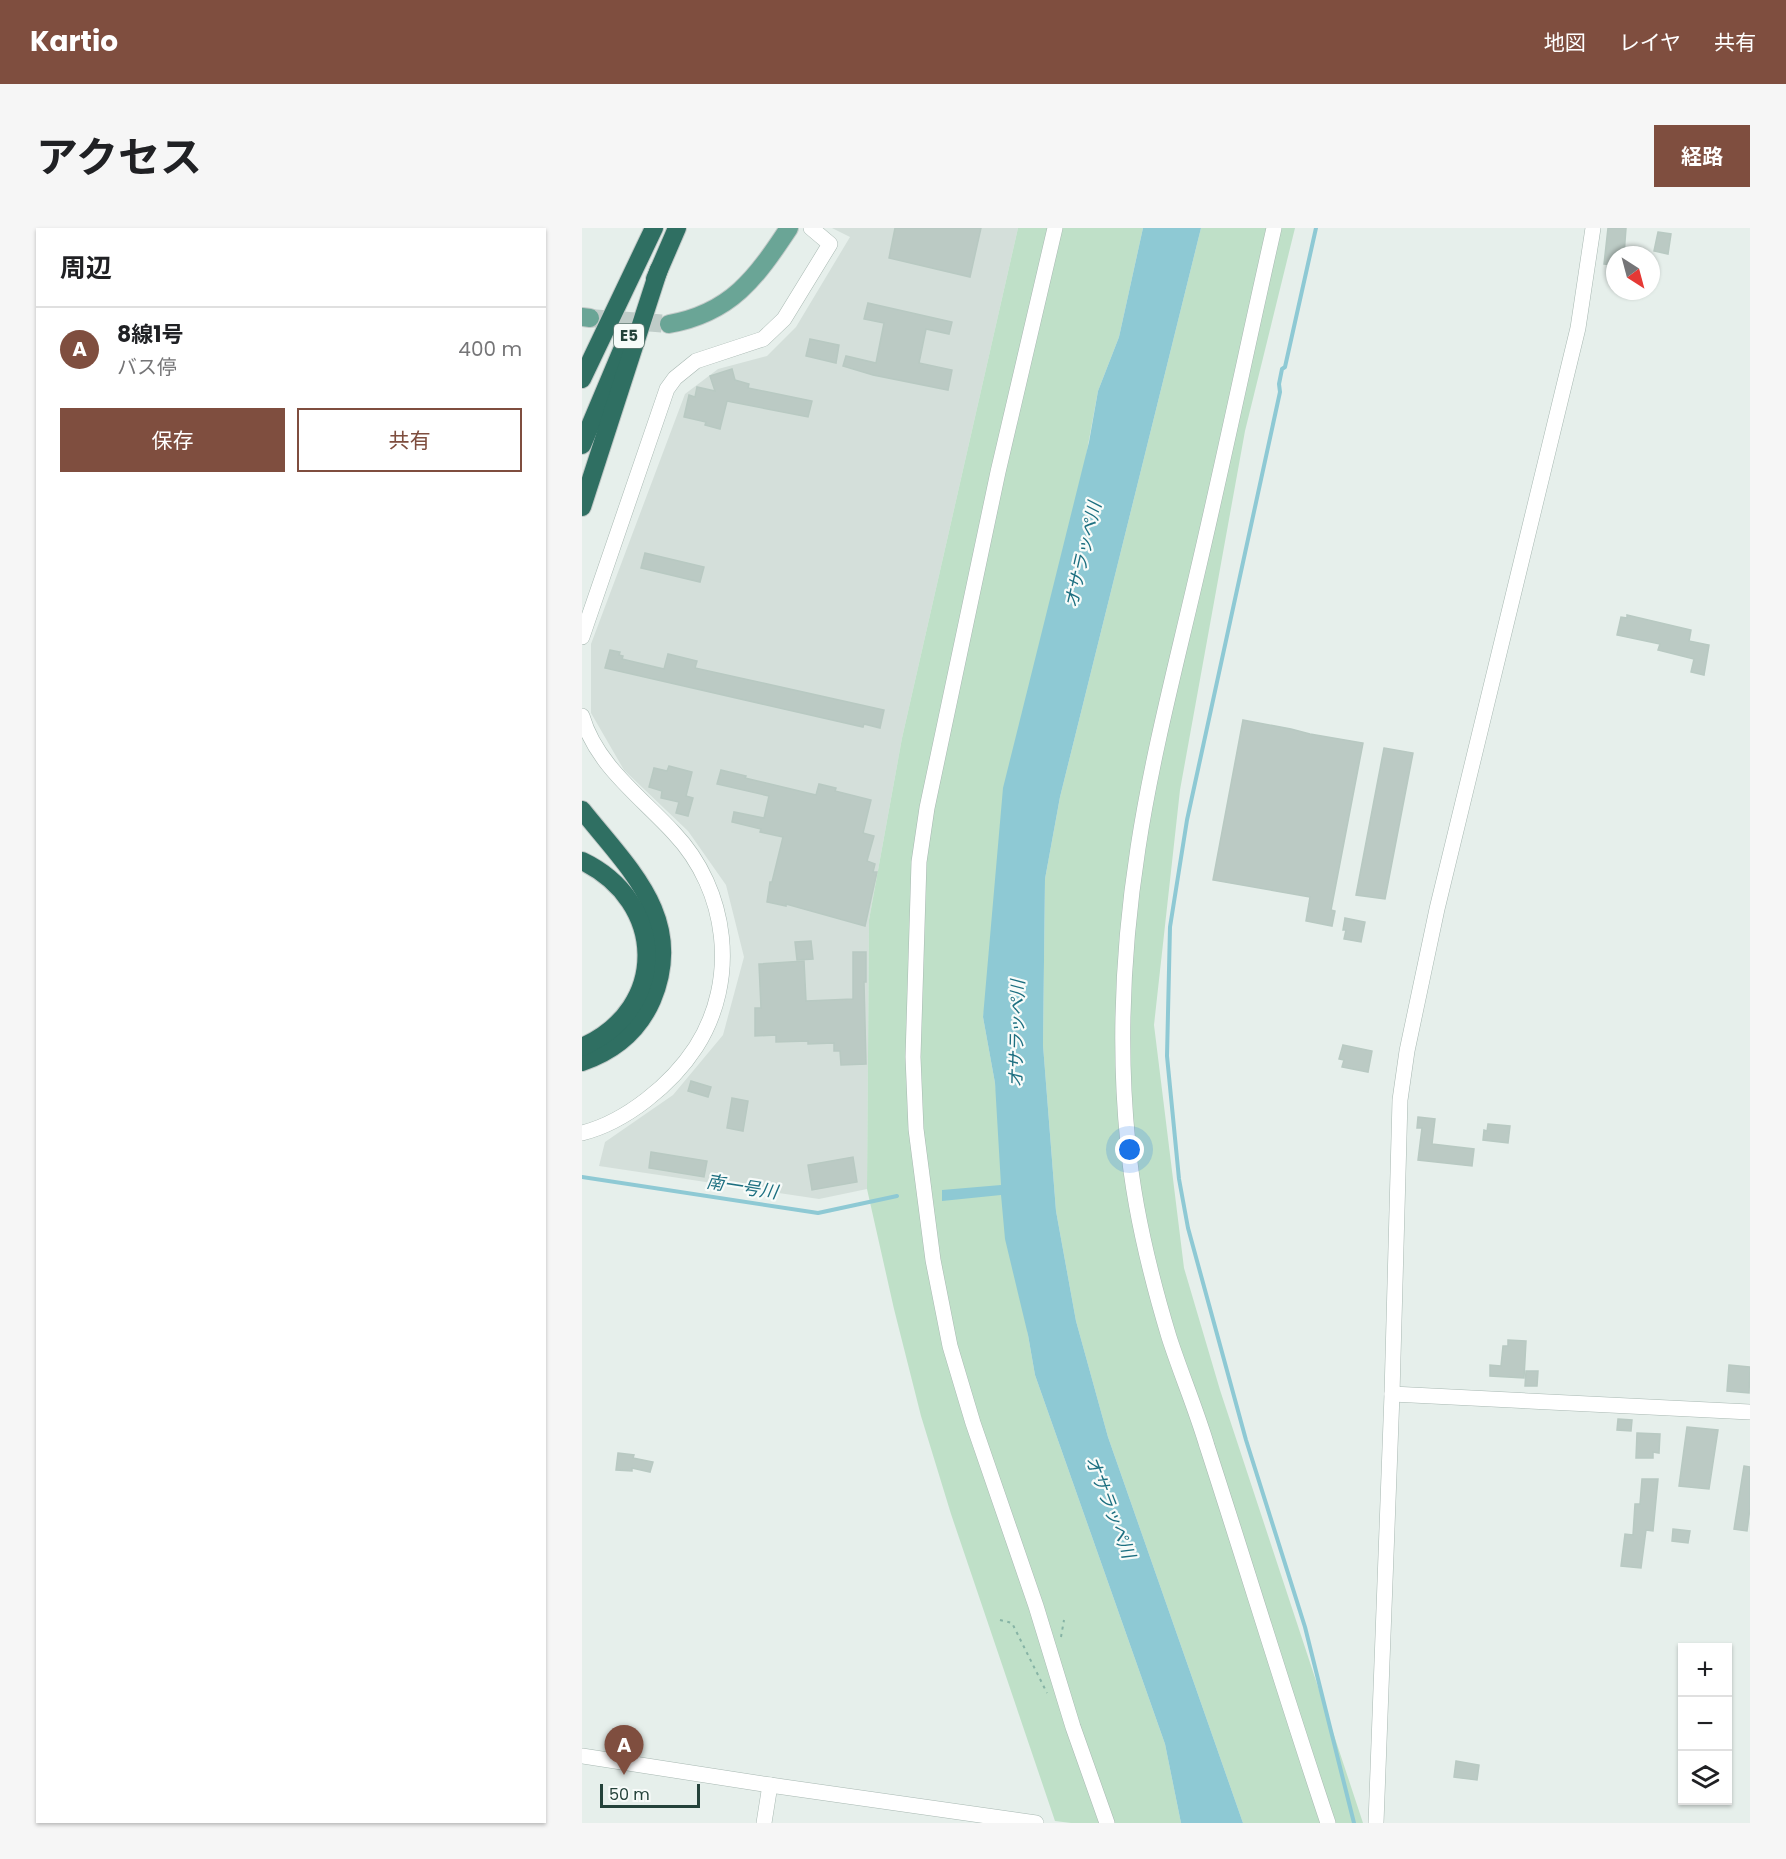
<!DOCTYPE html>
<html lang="ja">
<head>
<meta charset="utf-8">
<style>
  :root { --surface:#fff; --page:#f6f6f6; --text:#202124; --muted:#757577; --line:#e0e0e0; --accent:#7f4e3f }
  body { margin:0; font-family:Poppins,"Noto Sans JP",sans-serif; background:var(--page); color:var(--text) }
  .controls { position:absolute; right:18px; bottom:18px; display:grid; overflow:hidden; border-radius:0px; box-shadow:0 2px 4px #0004 }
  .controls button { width:54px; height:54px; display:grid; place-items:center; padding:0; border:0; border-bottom:2px solid var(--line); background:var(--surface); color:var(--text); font:30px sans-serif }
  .compass { position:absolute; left:1024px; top:18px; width:54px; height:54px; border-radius:50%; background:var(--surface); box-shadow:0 2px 4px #0004; rotate:144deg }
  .scale { position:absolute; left:18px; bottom:15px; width:100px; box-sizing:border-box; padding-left:6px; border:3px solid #24423a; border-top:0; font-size:16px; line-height:21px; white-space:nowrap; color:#24423a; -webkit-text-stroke:4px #f7fbf9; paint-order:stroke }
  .you { position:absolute; left:548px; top:922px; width:21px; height:21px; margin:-15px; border:4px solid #fff; border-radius:50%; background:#1a73e8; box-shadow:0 0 0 9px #1a73e833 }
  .badge { display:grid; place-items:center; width:39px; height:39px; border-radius:50%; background:var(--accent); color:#fff; font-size:20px; font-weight:700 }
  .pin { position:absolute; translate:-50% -50px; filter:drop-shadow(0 2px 3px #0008) }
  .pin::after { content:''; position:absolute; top:32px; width:21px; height:18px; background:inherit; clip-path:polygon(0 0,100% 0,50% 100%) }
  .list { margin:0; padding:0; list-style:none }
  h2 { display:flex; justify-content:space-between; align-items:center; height:78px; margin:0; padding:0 24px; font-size:26px }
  h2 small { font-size:20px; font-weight:400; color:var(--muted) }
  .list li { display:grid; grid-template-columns:39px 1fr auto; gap:18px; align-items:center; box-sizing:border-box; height:84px; padding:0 24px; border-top:2px solid var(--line) }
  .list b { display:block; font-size:22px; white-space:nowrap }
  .list p { margin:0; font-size:20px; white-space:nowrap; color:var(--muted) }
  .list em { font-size:20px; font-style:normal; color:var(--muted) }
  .actions { display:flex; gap:12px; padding:18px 24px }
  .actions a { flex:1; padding:14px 0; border:2px solid var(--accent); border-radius:0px; text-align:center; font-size:21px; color:var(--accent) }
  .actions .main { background:var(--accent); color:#fff }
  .icon { flex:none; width:33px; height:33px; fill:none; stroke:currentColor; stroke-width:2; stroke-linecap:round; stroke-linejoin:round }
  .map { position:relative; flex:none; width:1168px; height:1595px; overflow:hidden; border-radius:0px }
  header { display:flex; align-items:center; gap:36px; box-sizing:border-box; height:84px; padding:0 30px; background:var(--accent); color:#fff }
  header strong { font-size:28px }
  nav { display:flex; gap:33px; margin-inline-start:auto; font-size:21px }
  .intro { display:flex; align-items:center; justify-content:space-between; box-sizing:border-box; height:144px; padding:0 36px }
  h1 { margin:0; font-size:42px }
  .button { padding:15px 27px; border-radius:0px; background:var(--accent); color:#fff; font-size:21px; font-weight:700 }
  main { display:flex; gap:36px; padding:0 36px }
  aside { flex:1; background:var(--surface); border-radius:0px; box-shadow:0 2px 4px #0004 }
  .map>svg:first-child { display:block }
</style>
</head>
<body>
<header>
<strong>Kartio</strong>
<nav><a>地図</a><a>レイヤ</a><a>共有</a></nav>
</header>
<div class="intro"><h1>アクセス</h1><a class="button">経路</a></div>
<main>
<aside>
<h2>周辺<small></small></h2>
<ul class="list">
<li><span class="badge">A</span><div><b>8線1号</b><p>バス停</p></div><em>400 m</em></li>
</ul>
<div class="actions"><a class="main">保存</a><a>共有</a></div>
</aside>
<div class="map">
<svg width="1168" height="1595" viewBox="0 0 1168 1595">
  <rect width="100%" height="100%" fill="#e6efeb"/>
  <!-- built -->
  <path fill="#d4dfda" d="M 250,0 L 436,0 L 320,510 L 287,692 L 285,961 L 237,971 L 17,938 L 23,914 L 91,867 L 141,807 L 162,729 L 144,657 L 106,603 L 42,542 L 9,485 L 9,416 L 103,166 L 136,141 L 185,128 L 214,99 L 268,9 Z"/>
  <!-- green -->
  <g fill="#bfe0c8">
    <path d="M 436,0 L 561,0 L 537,109 L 516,163 L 401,789 L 413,855 L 446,1107 L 453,1147 L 583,1516 L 599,1595 L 489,1595 L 473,1593 L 369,1286 L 339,1188 L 312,1081 L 285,961 L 287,692 L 320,510 Z"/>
    <path d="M 619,0 L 713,0 L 663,203 L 598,562 L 572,797 L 602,1040 L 638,1162 L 781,1595 L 661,1595 L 526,1209 L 494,1093 L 474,983 L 461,817 L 463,651 L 478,569 Z"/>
  </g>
  <!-- water -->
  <path fill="#8ec9d4" d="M 561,0 L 619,0 L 478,569 L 463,651 L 461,817 L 474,983 L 494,1093 L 526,1209 L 661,1595 L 599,1595 L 583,1516 L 453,1147 L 446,1107 L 423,1011 L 419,967 L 360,973 L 360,962 L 419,957 L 413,855 L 401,789 L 421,560 L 507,214 L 516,163 L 537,109 Z"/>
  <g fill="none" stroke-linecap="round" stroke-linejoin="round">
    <!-- stream -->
    <g stroke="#8ec9d4" stroke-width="4">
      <path d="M 734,0 L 703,139 L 700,141 L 697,156 L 698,164 L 605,592 L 588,699 L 585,828 L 597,951 L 606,1000 L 664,1212 L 723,1399 L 772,1595"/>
      <path d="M 0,949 L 236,985 L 315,968"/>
    </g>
  </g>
  <!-- building -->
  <g fill="#bbcac4" stroke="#b8c9c2" stroke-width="1.5">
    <path d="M 313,0 L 399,0 L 388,49 L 307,30 Z"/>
    <path d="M 1026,0 L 1044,0 L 1042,27 L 1033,27 L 1033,37 L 1022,36 Z"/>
    <path d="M 1076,4 L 1089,6 L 1086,26 L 1072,23 Z"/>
    <path d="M 286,75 L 370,94 L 367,106 L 344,101 L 337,135 L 370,142 L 366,162 L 291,147 L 261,138 L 264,128 L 294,135 L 302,95 L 282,91 Z"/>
    <path d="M 228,111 L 257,117 L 254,135 L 224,128 Z"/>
    <path d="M 150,141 L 153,152 L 167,156 L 166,160 L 230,173 L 226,189 L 145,173 L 138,201 L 123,197 L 124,194 L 102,189 L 107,167 L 113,169 L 115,159 L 133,163 L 128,148 Z"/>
    <path d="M 63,325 L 122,339 L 118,354 L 59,340 Z"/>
    <path d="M 1045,387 L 1109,402 L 1107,413 L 1127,417 L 1122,447 L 1109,444 L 1112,431 L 1076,422 L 1078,416 L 1035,407 L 1039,389 L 1045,390 Z"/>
    <path d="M 28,422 L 38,424 L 37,427 L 41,428 L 40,431 L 82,441 L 86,426 L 115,433 L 113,440 L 302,482 L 298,500 L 282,496 L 281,499 L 23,440 Z"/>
    <path d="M 661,492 L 709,501 L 728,506 L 781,515 L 749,682 L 753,683 L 750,698 L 724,693 L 728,669 L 631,652 Z"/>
    <path d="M 802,520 L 831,525 L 803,671 L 774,667 Z"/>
    <path d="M 87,538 L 110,544 L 104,568 L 111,570 L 106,588 L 94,585 L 97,574 L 79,570 L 80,563 L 67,559 L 72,540 L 85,543 Z"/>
    <path d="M 139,542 L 164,548 L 163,550 L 234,567 L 237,556 L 254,560 L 253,563 L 289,572 L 281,605 L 292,608 L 285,633 L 293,636 L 291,644 L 295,644 L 283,698 L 204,676 L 204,678 L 185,674 L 188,654 L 190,654 L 201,609 L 178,604 L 179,601 L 150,594 L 152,584 L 182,590 L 187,568 L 135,556 Z"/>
    <path d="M 763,690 L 783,694 L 779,714 L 762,711 L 764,702 L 761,702 Z"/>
    <path d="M 229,713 L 231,731 L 215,732 L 213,714 Z"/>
    <path d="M 271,724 L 284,724 L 284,754 L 282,754 L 284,836 L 259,837 L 258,823 L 252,823 L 252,815 L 226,816 L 226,813 L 194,814 L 194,807 L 173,808 L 173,780 L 179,780 L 177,736 L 222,733 L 224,773 L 271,771 Z"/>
    <path d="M 761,817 L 790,823 L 786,844 L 760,839 L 762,832 L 757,831 Z"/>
    <path d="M 109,853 L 129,859 L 126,869 L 106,863 Z"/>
    <path d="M 150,870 L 166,873 L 161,903 L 145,900 Z"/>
    <path d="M 836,889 L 853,891 L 850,916 L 892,921 L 890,938 L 836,932 L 840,900 L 835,900 Z"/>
    <path d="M 906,896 L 928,898 L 926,915 L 901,912 L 902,902 L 905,903 Z"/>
    <path d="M 69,924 L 125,933 L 122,949 L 67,940 Z"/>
    <path d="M 271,929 L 275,954 L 230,962 L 226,937 Z"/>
    <path d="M 926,1112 L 944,1113 L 942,1150 L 908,1148 L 908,1137 L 919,1138 L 921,1118 L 926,1118 Z"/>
    <path d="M 1147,1137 L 1168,1139 L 1167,1165 L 1145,1163 Z"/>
    <path d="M 944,1143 L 956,1143 L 955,1158 L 943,1158 Z"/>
    <path d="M 1036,1191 L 1050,1192 L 1049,1203 L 1035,1202 Z"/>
    <path d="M 1105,1199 L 1136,1202 L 1127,1261 L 1097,1258 Z"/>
    <path d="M 1055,1205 L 1078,1206 L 1077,1225 L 1071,1224 L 1071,1230 L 1054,1230 Z"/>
    <path d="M 36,1225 L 52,1227 L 51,1230 L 71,1234 L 68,1244 L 50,1240 L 50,1243 L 34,1242 Z"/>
    <path d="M 1162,1238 L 1168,1239 L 1168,1280 L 1165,1303 L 1152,1301 Z"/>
    <path d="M 1060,1251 L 1076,1251 L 1071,1303 L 1064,1302 L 1059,1340 L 1039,1338 L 1043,1306 L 1051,1307 L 1053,1276 L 1058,1276 Z"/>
    <path d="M 1091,1301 L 1108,1303 L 1106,1315 L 1090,1313 Z"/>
    <path d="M 874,1533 L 897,1537 L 895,1552 L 872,1549 Z"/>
  </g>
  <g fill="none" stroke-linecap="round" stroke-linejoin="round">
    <!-- major-tunnel -->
    <path stroke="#bfccc8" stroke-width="18" stroke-dasharray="18 9" stroke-linecap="butt" d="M 8,90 L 87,96"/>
    <!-- minor casing -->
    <g stroke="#a8b8b2" stroke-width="16">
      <g id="minor">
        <path d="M 473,0 L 416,244 L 345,580 L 337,634 L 331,829 L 334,901 L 351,1032 L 368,1118 L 391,1195 L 454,1378 L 491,1499 L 525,1595"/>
        <path d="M 692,0 C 666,115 642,231 615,346 C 594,437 570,528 556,620 C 541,717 536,818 546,916 C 552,982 568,1046 587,1109 C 599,1146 614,1181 625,1218 C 666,1344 704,1470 746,1595"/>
        <path d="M 0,409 L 85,161 L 93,150 L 114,133 L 181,111 L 202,91 L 248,16 L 229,0"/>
        <path d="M 0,488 C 14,537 59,569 92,605 C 146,662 157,752 114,819 C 90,856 44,894 0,905"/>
        <path d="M 810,1166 L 1168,1184"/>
        <path d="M 0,1528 L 188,1557 L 454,1595"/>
        <path d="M 182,1595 L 188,1557"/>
        <path d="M 794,1595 L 810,1166 L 818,872 L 825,823 L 855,681 L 996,100 L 1011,0"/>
      </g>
    </g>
    <!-- major casing -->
    <g stroke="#c2cac8" stroke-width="20">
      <g id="major">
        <path d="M 0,89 L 8,90"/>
        <path d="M 87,96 C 149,85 174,50 207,0"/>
      </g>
    </g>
    <!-- highway casing -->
    <g stroke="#c2cac8" stroke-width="20">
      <g id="highway">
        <path d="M 73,51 L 95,0"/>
        <path d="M 0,151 L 72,0"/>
        <path d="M 0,217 L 40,122"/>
        <path d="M 0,279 L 77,41"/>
        <path d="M 0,582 C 47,641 104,691 70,772 C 56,804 32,823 0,834"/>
        <path d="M 0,633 C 84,673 88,780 0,819"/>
      </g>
    </g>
    <!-- path -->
    <g stroke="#86b3a5" stroke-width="2" stroke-dasharray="3 4.5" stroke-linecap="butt">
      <path d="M 418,1392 L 430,1395 L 465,1465"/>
      <path d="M 479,1409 L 482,1392"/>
    </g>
    <!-- minor -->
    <use href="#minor" stroke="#fff" stroke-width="15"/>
    <!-- major -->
    <use href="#major" stroke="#6aa596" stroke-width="18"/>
    <!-- highway -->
    <use href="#highway" stroke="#2f6f62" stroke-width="18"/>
  </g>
  <g text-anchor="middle" stroke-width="4.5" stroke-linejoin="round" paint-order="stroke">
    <!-- shield labels -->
    <rect fill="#f7fbf9" stroke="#637a73" stroke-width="1.5" x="32" y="96" width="30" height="24" rx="4.5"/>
    <g font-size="15" font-weight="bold" fill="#24423a">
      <text x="47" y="113">E5</text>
    </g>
    <!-- water labels -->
    <g font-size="18" font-style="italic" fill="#1c6f80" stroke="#f7fbf9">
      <text transform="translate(501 327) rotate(-77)" y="6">オサラッペ川</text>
      <text transform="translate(435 806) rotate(-89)" y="6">オサラッペ川</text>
      <text transform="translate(160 959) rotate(9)" y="6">南一号川</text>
      <text transform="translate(528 1279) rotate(69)" y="6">オサラッペ川</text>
    </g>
  </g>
</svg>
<div class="controls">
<button>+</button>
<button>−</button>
<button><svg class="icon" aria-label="layers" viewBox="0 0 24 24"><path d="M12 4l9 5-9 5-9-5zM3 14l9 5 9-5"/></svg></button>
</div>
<svg class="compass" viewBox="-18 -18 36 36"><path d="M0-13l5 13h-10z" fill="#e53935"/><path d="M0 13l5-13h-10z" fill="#757577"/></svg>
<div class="scale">50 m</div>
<div class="you"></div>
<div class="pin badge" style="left:42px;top:1547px">A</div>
</div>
</main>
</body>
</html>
